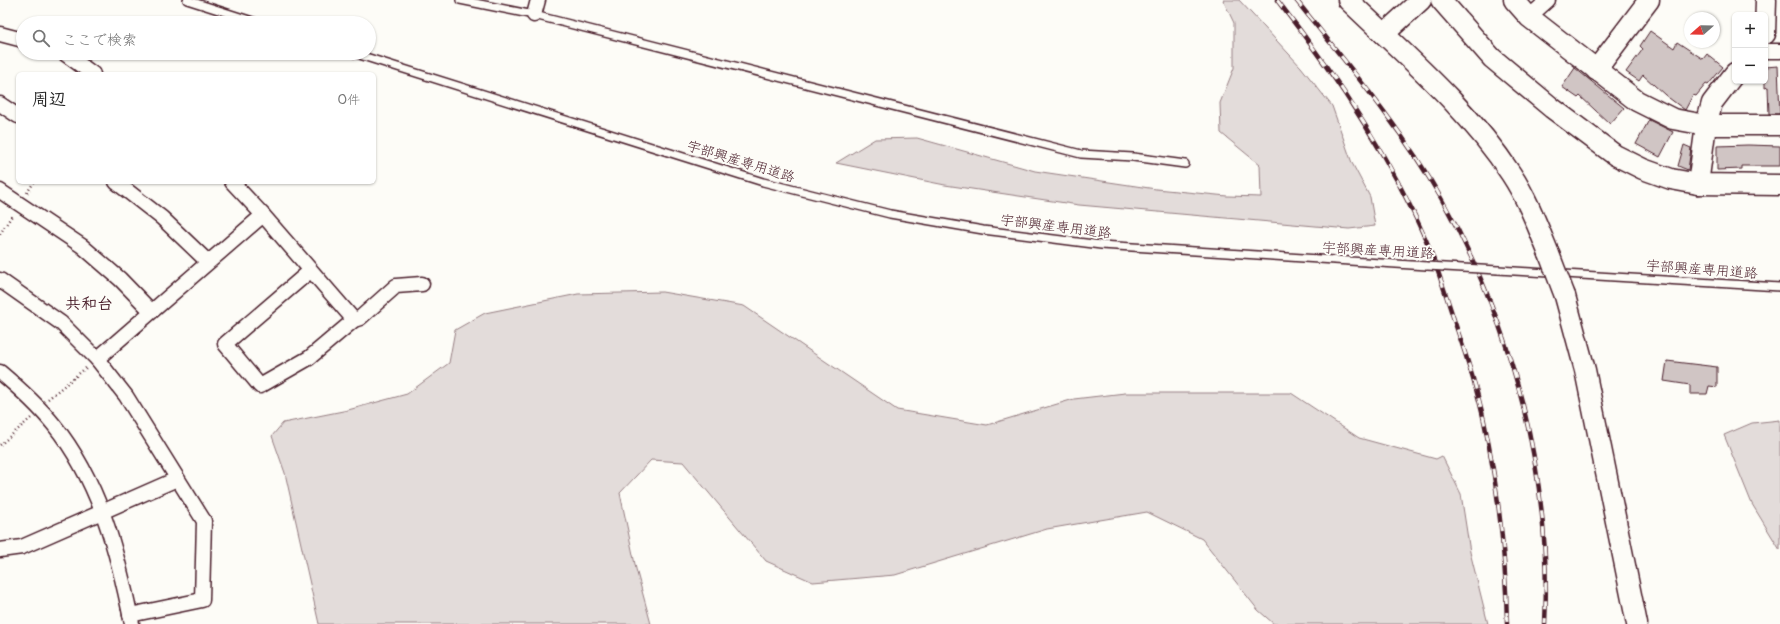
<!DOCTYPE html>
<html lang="ja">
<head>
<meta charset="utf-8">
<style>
  :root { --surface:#fff; --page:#f2f2f2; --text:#222; --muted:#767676; --line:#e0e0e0 }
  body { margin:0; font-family:"Playpen Sans","Klee One",sans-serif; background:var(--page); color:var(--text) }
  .controls { position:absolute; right:12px; top:12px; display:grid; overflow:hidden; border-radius:6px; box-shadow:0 1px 3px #0004 }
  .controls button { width:36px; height:36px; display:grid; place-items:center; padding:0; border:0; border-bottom:1px solid var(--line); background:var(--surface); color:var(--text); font:20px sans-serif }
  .compass { position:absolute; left:1684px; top:12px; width:36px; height:36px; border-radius:50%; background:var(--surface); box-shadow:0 1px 3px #0004; rotate:250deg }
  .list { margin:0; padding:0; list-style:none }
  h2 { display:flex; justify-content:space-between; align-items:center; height:52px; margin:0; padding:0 16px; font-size:17px }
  h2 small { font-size:13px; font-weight:400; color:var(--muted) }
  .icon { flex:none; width:22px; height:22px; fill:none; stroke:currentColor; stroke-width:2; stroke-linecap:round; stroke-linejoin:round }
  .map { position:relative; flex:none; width:1780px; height:624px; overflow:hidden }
  .search { position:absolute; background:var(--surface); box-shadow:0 1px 3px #0004; left:16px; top:16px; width:360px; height:44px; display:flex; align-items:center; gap:10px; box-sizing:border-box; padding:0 14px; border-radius:22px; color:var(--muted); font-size:15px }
  .panel { position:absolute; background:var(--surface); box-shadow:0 1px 3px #0004; left:16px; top:72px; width:360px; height:112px; border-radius:6px }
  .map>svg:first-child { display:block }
</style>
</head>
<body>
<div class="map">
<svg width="1780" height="624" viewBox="0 0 1780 624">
  <rect width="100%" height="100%" fill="#fdfcf7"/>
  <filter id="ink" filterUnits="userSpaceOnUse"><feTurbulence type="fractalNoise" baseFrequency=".025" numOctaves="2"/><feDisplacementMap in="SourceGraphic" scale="8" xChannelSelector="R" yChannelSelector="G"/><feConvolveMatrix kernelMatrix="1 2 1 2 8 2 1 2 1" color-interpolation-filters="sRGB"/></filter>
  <g filter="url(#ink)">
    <!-- green -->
    <g fill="#e3dcda" stroke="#967e82">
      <path d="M 1223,0 L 1239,0 L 1301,67 L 1332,106 L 1352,163 L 1370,197 L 1375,226 L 1349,229 L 1079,205 L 945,185 L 836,163 L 875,139 L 917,138 L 1035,171 L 1156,189 L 1227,196 L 1261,197 L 1260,165 L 1221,133 L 1220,103 L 1234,68 L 1234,23 Z"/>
      <path d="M 662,292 L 744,306 L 897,410 L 987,425 L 1074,399 L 1125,393 L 1291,393 L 1359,438 L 1436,459 L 1442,456 L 1461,494 L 1470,552 L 1488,624 L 1274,624 L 1258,610 L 1202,539 L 1147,512 L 1047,529 L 895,575 L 813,582 L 766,561 L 683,462 L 651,460 L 620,493 L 636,569 L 651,624 L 319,624 L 285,473 L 272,436 L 283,423 L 348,410 L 407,394 L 449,363 L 455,330 L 485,313 L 578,294 Z"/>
      <path d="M 1780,420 L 1780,550 L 1752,504 L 1724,435 L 1752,423 Z"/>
    </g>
    <!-- building -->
    <g fill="#d0c5c4" stroke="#4a1f2b">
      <path d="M 1650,31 L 1674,48 L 1677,42 L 1703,59 L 1707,54 L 1723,67 L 1708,85 L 1706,84 L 1696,96 L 1693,95 L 1685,110 L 1665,95 L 1643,75 L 1639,81 L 1626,72 L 1643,49 L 1640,46 Z"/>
      <path d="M 1778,66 L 1780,114 L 1769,114 L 1768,87 L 1765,88 L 1765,67 Z"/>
      <path d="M 1575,68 L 1624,108 L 1610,124 L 1580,96 L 1578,98 L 1562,87 Z"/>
      <path d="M 1649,120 L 1673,132 L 1660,157 L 1636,144 Z"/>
      <path d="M 1684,145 L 1691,148 L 1688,170 L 1678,166 Z"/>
      <path d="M 1748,145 L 1780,146 L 1780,166 L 1742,166 L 1742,169 L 1717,170 L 1717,146 Z"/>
      <path d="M 1667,361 L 1717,367 L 1717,387 L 1709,386 L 1707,394 L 1690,394 L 1690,385 L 1664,381 Z"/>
    </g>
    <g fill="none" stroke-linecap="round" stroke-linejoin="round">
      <!-- lane casing -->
      <g stroke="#4a1f2b" stroke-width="10">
        <g id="lane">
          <path d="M 187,0 L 259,23"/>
          <path d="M 460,0 L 534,15 L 1081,154 L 1133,157 L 1185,164"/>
          <path d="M 353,53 L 763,182 L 890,214 L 983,230 L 1101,245 L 1427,266"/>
          <path d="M 1498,270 L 1780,287"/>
        </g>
      </g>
      <!-- street casing -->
      <g stroke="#4a1f2b" stroke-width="17">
        <g id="street">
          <path d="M 534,15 L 538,0"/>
          <path d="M 1529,17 L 1548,0"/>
          <path d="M 0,34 L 23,40"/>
          <path d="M 1765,51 L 1780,51"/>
          <path d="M 64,53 L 93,74"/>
          <path d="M 0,104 L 18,116"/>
          <path d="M 116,182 L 162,218 L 208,262"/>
          <path d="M 232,182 L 263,215 L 354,320"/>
          <path d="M 0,191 L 82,246 L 120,279 L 151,311"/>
          <path d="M 310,271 L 225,344 L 260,386 L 309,358 L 354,320 L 360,318 L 396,286 L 422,284"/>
          <path d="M 0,280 L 61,323 L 97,359 L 126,396 L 204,521 L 202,600 L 130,615"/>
          <path d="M 97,359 L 263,215"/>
          <path d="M 0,372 C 19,388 38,405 54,425 C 100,482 118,554 132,624"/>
          <path d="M 0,550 L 22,547 L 177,479"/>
        </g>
      </g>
      <!-- secondary casing -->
      <g stroke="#4a1f2b" stroke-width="23">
        <g id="secondary">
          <path d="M 1348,0 C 1405,55 1468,108 1511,174 C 1527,198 1538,227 1549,254"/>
          <path d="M 1441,0 L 1492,58 L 1552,108 L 1615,155 L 1643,169 L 1671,179 L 1698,184 L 1780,185"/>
          <path d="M 1514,0 L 1529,17 L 1637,101 L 1673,119 L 1706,125 L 1780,125"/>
          <path d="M 1384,34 L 1421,0"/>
          <path d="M 1765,34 L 1766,0"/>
          <path d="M 1596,70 L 1649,0"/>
          <path d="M 1698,184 L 1706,125 L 1712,103 L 1735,73"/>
          <path d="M 1565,296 L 1585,370 L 1637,624"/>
        </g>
      </g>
      <!-- path -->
      <g stroke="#4a1f2b" stroke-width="2.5" stroke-dasharray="1 3" stroke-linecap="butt">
        <path d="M 27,193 L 34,182"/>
        <path d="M 0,234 L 13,214"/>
        <path d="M 48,399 L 87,367"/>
        <path d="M 0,445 L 31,418"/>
      </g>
      <!-- lane -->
      <use href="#lane" stroke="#fdfcf7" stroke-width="7"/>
      <!-- street -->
      <use href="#street" stroke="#fdfcf7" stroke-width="14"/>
      <!-- secondary -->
      <use href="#secondary" stroke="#fdfcf7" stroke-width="20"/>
      <!-- rail casing -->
      <g stroke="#4a1f2b" stroke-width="4.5">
        <g id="rail">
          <path d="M 1277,0 C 1335,74 1388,153 1426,240 C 1437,266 1446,295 1455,323 C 1466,355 1477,388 1484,421 C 1498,488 1506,556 1507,624"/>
          <path d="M 1296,0 C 1347,64 1401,127 1441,198 C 1513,326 1552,477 1545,624"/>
        </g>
      </g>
      <!-- rail -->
      <use href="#rail" stroke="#fdfcf7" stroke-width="3" stroke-dasharray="9" stroke-linecap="butt"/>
      <!-- lane-bridge casing -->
      <g stroke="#4a1f2b" stroke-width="10" stroke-linecap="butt">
        <path id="lane-bridge" d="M 1427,266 L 1498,270"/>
      </g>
      <!-- secondary-bridge casing -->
      <g stroke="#4a1f2b" stroke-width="23" stroke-linecap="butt">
        <path id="secondary-bridge" d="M 1549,254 L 1565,296"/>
      </g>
      <!-- lane-bridge -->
      <use href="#lane-bridge" stroke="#fdfcf7" stroke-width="7"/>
      <!-- secondary-bridge -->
      <use href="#secondary-bridge" stroke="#fdfcf7" stroke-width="20"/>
    </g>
  </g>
  <g text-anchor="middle" stroke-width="4" stroke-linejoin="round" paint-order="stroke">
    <!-- street labels -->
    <g font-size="14" fill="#4a1f2b" stroke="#fdfcf7">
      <text transform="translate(741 161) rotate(17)" y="5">宇部興産専用道路</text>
      <text transform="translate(1056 226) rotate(7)" y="5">宇部興産専用道路</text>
      <text transform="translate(1378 250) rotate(3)" y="5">宇部興産専用道路</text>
      <text transform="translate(1702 269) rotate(4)" y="5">宇部興産専用道路</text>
    </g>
    <!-- quarter labels -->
    <g font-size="16" font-weight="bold" fill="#4a1f2b" stroke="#fdfcf7">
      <text x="89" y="309">共和台</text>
    </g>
  </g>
</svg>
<div class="controls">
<button>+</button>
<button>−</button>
</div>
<svg class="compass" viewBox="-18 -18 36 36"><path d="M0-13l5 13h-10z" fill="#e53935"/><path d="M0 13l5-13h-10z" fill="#767676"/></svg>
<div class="search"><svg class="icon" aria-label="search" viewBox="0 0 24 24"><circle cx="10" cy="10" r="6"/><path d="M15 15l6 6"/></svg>ここで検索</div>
<section class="panel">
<h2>周辺<small>0件</small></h2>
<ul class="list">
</ul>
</section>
</div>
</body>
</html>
